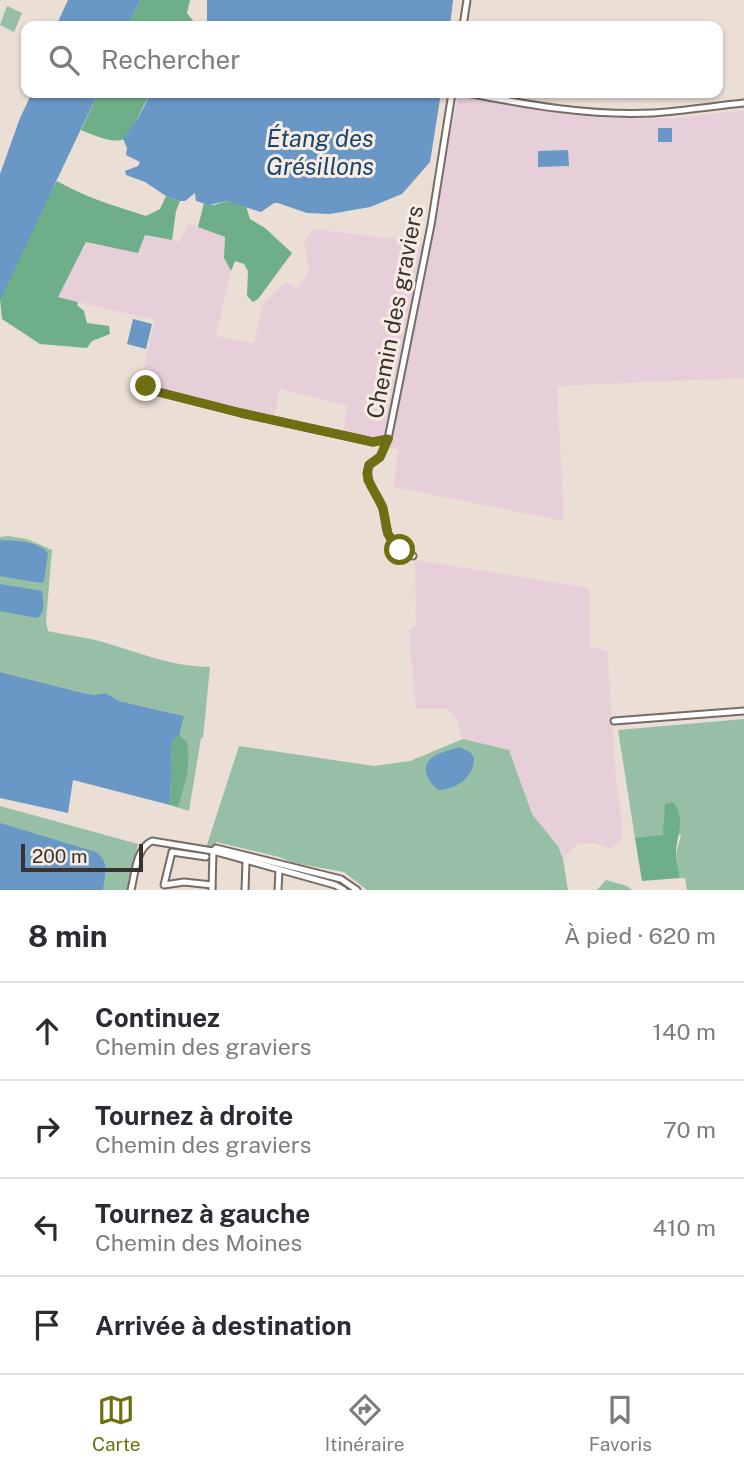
<!DOCTYPE html>
<html lang="fr">
<head>
<meta charset="utf-8">
<style>
  :root { --surface:#fff; --page:#f2f2f3; --text:#2b2b33; --muted:#7c7c81; --line:#e1e1e2; --accent:#6e6f11 }
  body { margin:0; font-family:"Public Sans",sans-serif; background:var(--page); color:var(--text) }
  .scale { position:absolute; left:21px; bottom:18px; width:122px; box-sizing:border-box; padding-left:7px; border:4px solid #383330; border-top:0; font-size:19px; line-height:24px; white-space:nowrap; color:#383330; -webkit-text-stroke:5px #f7ebe2; paint-order:stroke }
  .stop { position:absolute; width:21px; height:21px; margin:-16px; border:5px solid #6e6f11; border-radius:50%; background:#fff }
  .stop.end { background:#6e6f11; border-color:#fff; box-shadow:0 2px 7px #0008 }
  .list { margin:0; padding:0; list-style:none }
  h2 { display:flex; justify-content:space-between; align-items:center; height:91px; margin:0; padding:0 28px; font-size:30px }
  h2 small { font-size:23px; font-weight:400; color:var(--muted) }
  .list li { display:grid; grid-template-columns:46px 1fr auto; gap:21px; align-items:center; box-sizing:border-box; height:98px; padding:0 28px; border-top:2px solid var(--line) }
  .list b { display:block; font-size:26px; white-space:nowrap }
  .list p { margin:0; font-size:23px; white-space:nowrap; color:var(--muted) }
  .list em { font-size:23px; font-style:normal; color:var(--muted) }
  .icon { flex:none; width:38px; height:38px; fill:none; stroke:currentColor; stroke-width:2; stroke-linecap:round; stroke-linejoin:round }
  .map { position:relative; flex:none; width:744px; height:890px; overflow:hidden }
  .search { position:absolute; background:var(--surface); box-shadow:0 2px 5px #0004; left:21px; right:21px; top:21px; height:77px; display:flex; align-items:center; gap:18px; box-sizing:border-box; padding:0 24px; border-radius:14px; color:var(--muted); font-size:26px }
  .sheet { height:483px; background:var(--surface) }
  nav { display:flex; justify-content:space-around; align-items:center; box-sizing:border-box; height:98px; border-top:2px solid var(--line); background:var(--surface); font-size:19px; color:var(--muted) }
  nav a { display:grid; justify-items:center; gap:4px }
  nav .on { color:var(--accent) }
  .map>svg:first-child { display:block }
</style>
</head>
<body>
<div class="map">
<svg width="744" height="890" viewBox="0 0 744 890">
  <rect width="100%" height="100%" fill="#eaded5"/>
  <!-- industrial -->
  <g fill="#e7cfda">
    <path d="M 459,95 L 541,111 L 622,118 L 670,119 L 744,110 L 744,378 L 557,386 L 564,521 L 394,487 L 398,449 L 383,446 L 384,441 L 343,433 L 347,406 L 281,389 L 283,372 L 274,418 L 141,382 L 155,320 L 57,297 L 87,242 L 138,253 L 145,235 L 179,242 L 189,224 L 225,237 L 224,258 L 231,271 L 216,336 L 254,343 L 263,304 L 283,284 L 288,283 L 298,289 L 309,270 L 304,242 L 313,229 L 425,243 Z"/>
    <path d="M 415,560 L 589,588 L 590,647 L 607,651 L 616,780 L 623,829 L 620,841 L 611,849 L 593,843 L 578,843 L 563,859 L 558,846 L 532,814 L 509,750 L 463,739 L 456,719 L 448,709 L 416,709 L 409,631 L 416,625 Z"/>
  </g>
  <!-- green -->
  <g fill="#96bfa6">
    <path d="M 7,6 L 22,13 L 14,32 L 0,25 Z"/>
    <path d="M 8,536 L 27,539 L 52,550 L 46,621 L 48,631 C 66,635 85,637 103,642 C 137,652 173,667 210,667 L 203,738 L 201,738 L 189,811 L 170,805 L 172,741 L 184,716 L 119,701 L 106,693 L 93,695 L 75,691 L 0,672 L 0,537 Z"/>
    <path d="M 744,719 L 744,890 L 687,890 L 685,878 L 680,878 L 676,854 L 681,835 L 635,838 L 618,730 Z"/>
    <path d="M 463,739 L 509,750 L 532,814 L 558,846 L 563,859 L 568,890 L 367,890 L 344,872 L 294,863 L 279,857 L 216,842 L 215,845 L 206,848 L 239,746 L 374,766 L 410,761 Z"/>
    <path d="M 0,806 L 138,844 L 127,890 L 0,890 Z"/>
    <path d="M 606,880 L 627,886 L 632,890 L 597,890 Z"/>
  </g>
  <!-- forest -->
  <g fill="#6eaf8a">
    <path d="M 140,0 L 190,0 L 187,13 L 194,22 L 194,26 L 128,26 Z"/>
    <path d="M 98,93 L 151,93 C 125,133 139,155 81,130 Z"/>
    <path d="M 57,181 C 87,198 115,206 146,216 L 160,209 L 166,196 L 180,201 L 176,211 L 172,240 L 145,235 L 138,253 L 86,242 L 58,297 L 78,302 L 77,305 L 84,311 L 87,323 L 109,326 L 110,334 L 92,341 L 87,348 L 40,344 L 2,319 L 0,299 L 35,221 Z"/>
    <path d="M 227,201 L 246,206 L 250,219 L 265,228 L 292,253 L 258,299 L 253,302 L 247,296 L 248,271 L 244,264 L 235,261 L 231,271 L 224,258 L 225,237 L 198,227 L 204,203 L 214,205 Z"/>
    <path d="M 179,735 L 187,742 C 191,768 185,783 178,807 L 170,805 L 172,741 Z"/>
    <path d="M 673,802 C 687,820 676,835 676,855 C 677,863 679,871 680,878 L 642,881 L 635,838 L 663,835 L 665,804 Z"/>
  </g>
  <!-- water -->
  <g fill="#6997c6">
    <path d="M 68,0 L 140,0 L 128,26 L 56,26 Z"/>
    <path d="M 207,0 L 453,0 L 450,26 L 213,26 L 207,21 Z"/>
    <path d="M 32,93 L 98,93 L 0,300 L 0,174 L 20,118 Z"/>
    <path d="M 151,93 L 441,93 L 430,162 L 402,194 L 370,207 L 330,214 L 307,213 L 278,203 L 274,203 L 261,212 L 227,201 L 209,205 L 196,201 L 195,193 L 185,201 L 180,201 L 166,196 L 145,182 L 126,175 L 125,171 L 138,166 L 140,162 L 126,155 L 127,148 L 123,139 L 137,120 Z"/>
    <rect x="658" y="128" width="14" height="14"/>
    <path d="M 568,150 L 569,166 L 538,167 L 538,151 Z"/>
    <path d="M 133,319 L 152,324 L 146,349 L 127,344 Z"/>
    <path d="M 0,540 C 17,541 36,540 48,553 L 44,581 L 41,583 L 0,576 Z"/>
    <path d="M 0,584 L 42,591 C 43,600 46,613 37,618 L 0,611 Z"/>
    <path d="M 0,672 L 75,691 L 93,695 L 106,693 L 119,701 L 184,716 L 179,735 L 172,741 L 170,805 L 73,780 L 68,813 L 0,798 Z"/>
    <path d="M 459,747 L 470,752 L 474,758 C 474,777 457,789 439,790 C 428,783 419,766 433,757 C 440,752 451,750 459,747 Z"/>
    <path d="M 0,823 L 96,852 C 110,862 105,875 103,890 L 0,890 Z"/>
  </g>
  <g fill="none" stroke-linecap="round" stroke-linejoin="round">
    <!-- minor casing -->
    <g stroke="#776c64" stroke-width="9">
      <g id="minor">
        <path d="M 463,26 L 467,0"/>
        <path d="M 467,93 C 528,105 590,116 653,113 C 684,111 714,106 744,103"/>
        <path d="M 146,386 L 151,390 L 241,413 L 373,442 L 388,439"/>
        <path d="M 413,556 C 403,551 393,545 388,534 C 385,526 385,515 382,506 C 376,491 364,482 369,465 L 380,457 L 388,439 L 431,225 L 452,93"/>
        <path d="M 614,721 L 744,711"/>
        <path d="M 213,851 L 335,885 L 344,890"/>
        <path d="M 206,857 L 172,852 L 164,885 L 184,882 L 212,885"/>
        <path d="M 131,890 C 135,874 136,848 152,841 L 213,851 L 216,848 L 341,879 L 357,890"/>
        <path d="M 212,890 L 213,851"/>
        <path d="M 245,890 L 246,861"/>
        <path d="M 278,890 L 279,870"/>
      </g>
    </g>
    <!-- minor -->
    <use href="#minor" stroke="#fff" stroke-width="5"/>
  </g>
  <g fill="none" stroke-linecap="round" stroke-linejoin="round">
    <!-- route -->
    <path stroke="#6e6f11" stroke-width="9" d="M 146,386 L 150,390 L 241,413 L 373,442 L 388,439 L 380,457 L 369,465 L 367,473 L 368,480 L 383,508 L 388,534 L 400,550"/>
  </g>
  <g text-anchor="middle" stroke-width="6" stroke-linejoin="round" paint-order="stroke">
    <!-- street labels -->
    <g font-size="23" fill="#383330" stroke="#f7ebe2">
      <text transform="translate(395 312) rotate(-79)" y="8">Chemin des graviers</text>
    </g>
    <!-- water labels -->
    <g font-size="24" font-style="italic" fill="#144774" stroke="#f7ebe2">
      <text x="320" y="147">Étang des<tspan x="320" dy="28">Grésillons</tspan></text>
    </g>
  </g>
</svg>
<div class="scale">200 m</div>
<div class="stop" style="left:400px;top:550px"></div>
<div class="stop end" style="left:146px;top:386px"></div>
<div class="search"><svg class="icon" aria-label="search" viewBox="0 0 24 24"><circle cx="10" cy="10" r="6"/><path d="M15 15l6 6"/></svg>Rechercher</div>
</div>
<section class="sheet">
<h2>8 min<small>À pied · 620 m</small></h2>
<ul class="list">
<li><svg class="icon" aria-label="ahead" viewBox="0 0 24 24"><path d="M12 20V5M6 11l6-6 6 6"/></svg><div><b>Continuez</b><p>Chemin des graviers</p></div><em>140 m</em></li>
<li><svg class="icon" aria-label="right" viewBox="0 0 24 24"><path d="M7 20v-9h11M14 6l5 5-5 5"/></svg><div><b>Tournez à droite</b><p>Chemin des graviers</p></div><em>70 m</em></li>
<li><svg class="icon" aria-label="left" viewBox="0 0 24 24"><path d="M17 20v-9H6M10 6l-5 5 5 5"/></svg><div><b>Tournez à gauche</b><p>Chemin des Moines</p></div><em>410 m</em></li>
<li><svg class="icon" aria-label="arrive" viewBox="0 0 24 24"><path d="M6 21V4h12l-3 4 3 4H6"/></svg><div><b>Arrivée à destination</b></div></li>
</ul>
</section>
<nav>
<a class="on"><svg class="icon" aria-label="map" viewBox="0 0 24 24"><path d="M3 6l6-2 6 2 6-2v14l-6 2-6-2-6 2zM9 4v14M15 6v14"/></svg>Carte</a>
<a><svg class="icon" aria-label="directions" viewBox="0 0 24 24"><path d="M12 3l9 9-9 9-9-9zM9 14v-3h6M13 9l2 2-2 2"/></svg>Itinéraire</a>
<a><svg class="icon" aria-label="saved" viewBox="0 0 24 24"><path d="M7 4h10v16l-5-4-5 4z"/></svg>Favoris</a>
</nav>
</body>
</html>
